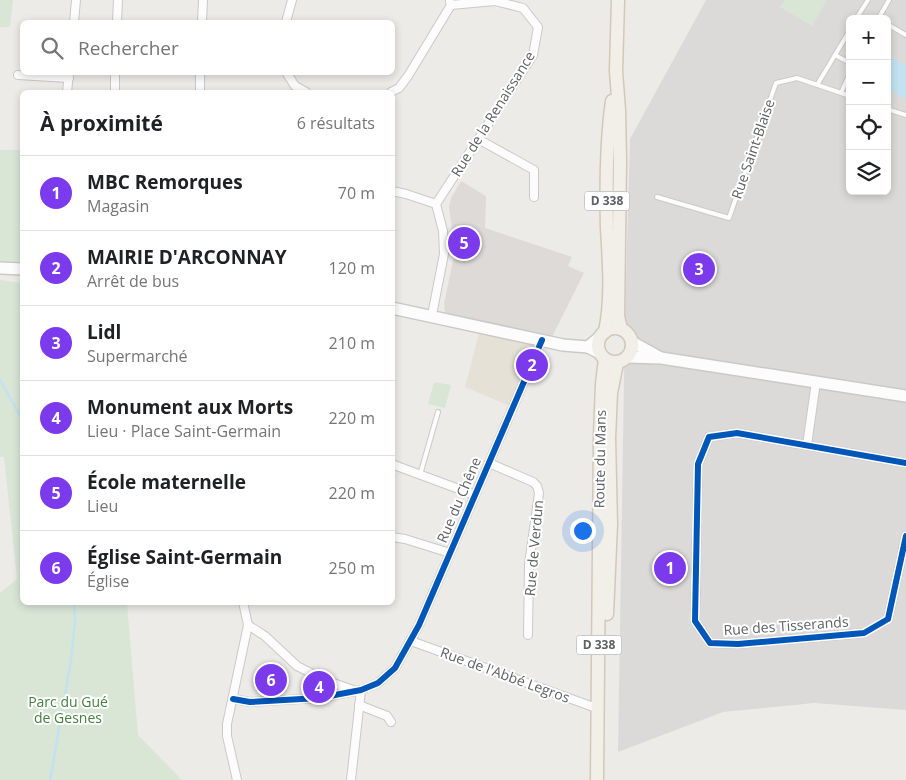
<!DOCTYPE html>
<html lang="fr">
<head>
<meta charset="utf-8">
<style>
  :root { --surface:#fff; --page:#f6f6f6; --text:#202124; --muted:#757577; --line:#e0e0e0; --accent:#7c3aed }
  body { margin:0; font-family:"Open Sans",sans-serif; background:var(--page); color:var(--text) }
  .controls { position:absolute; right:15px; top:15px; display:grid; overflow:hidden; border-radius:8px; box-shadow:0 2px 8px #0003 }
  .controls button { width:45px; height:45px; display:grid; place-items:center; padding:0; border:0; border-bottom:1px solid var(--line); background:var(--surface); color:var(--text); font:25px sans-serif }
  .you { position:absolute; left:582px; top:530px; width:18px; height:18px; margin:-12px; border:4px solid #fff; border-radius:50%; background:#1a73e8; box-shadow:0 0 0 8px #1a73e833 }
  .badge { display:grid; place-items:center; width:32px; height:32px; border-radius:50%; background:var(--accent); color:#fff; font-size:16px; font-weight:700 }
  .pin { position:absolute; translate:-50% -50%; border:2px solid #fff; box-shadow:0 1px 5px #0006 }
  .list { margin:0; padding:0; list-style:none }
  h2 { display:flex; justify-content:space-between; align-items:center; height:65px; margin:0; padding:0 20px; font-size:21px }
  h2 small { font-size:16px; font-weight:400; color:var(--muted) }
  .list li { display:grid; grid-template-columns:32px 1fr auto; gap:15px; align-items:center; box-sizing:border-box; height:75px; padding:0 20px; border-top:1px solid var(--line) }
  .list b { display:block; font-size:19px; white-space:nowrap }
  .list p { margin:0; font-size:16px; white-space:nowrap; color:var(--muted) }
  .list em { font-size:16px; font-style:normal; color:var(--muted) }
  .icon { flex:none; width:28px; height:28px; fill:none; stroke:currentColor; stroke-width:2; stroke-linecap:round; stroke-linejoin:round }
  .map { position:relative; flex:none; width:906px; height:780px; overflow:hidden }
  .search { position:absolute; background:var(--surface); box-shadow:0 2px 8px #0003; left:20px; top:20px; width:375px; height:55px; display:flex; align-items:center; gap:12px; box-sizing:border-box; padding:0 18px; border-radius:8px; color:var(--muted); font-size:19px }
  .panel { position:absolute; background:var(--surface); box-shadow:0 2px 8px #0003; left:20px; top:90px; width:375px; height:515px; border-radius:8px }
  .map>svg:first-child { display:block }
</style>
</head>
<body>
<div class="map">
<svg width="906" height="780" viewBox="0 0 906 780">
  <rect width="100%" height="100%" fill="#edebe8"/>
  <!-- commercial -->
  <path fill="#e5e1d7" d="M 480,329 L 539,342 L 510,406 L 465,387 Z"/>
  <!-- industrial -->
  <path fill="#dcdad9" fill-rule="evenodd" d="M 706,0 L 906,0 L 906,710 L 814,703 L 723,712 L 618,752 L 625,316 L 630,139 ZM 850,19 L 887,19 L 887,191 L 850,191 Z"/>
  <!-- education -->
  <path fill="#dddad7" d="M 461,181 L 486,196 L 485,228 L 572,257 L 568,266 L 584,273 L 552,337 L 450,314 L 445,312 L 444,304 L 455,251 L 449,207 L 451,198 Z"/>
  <!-- green -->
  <g fill="#d9e6d6">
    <path d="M 0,0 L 13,0 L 10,27 L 0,27 Z"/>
    <path d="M 785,0 L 827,0 L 812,26 L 780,7 Z"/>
    <path d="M 0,150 L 22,150 L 22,262 L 0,261 Z"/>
    <path d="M 0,280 L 22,283 L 22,602 L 127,603 L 138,735 L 182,780 L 0,780 L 0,593 L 17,579 L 4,457 L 0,457 Z"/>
    <path d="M 434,382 L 451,385 L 445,408 L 428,404 Z"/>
  </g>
  <!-- water -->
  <path fill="#c3e1f0" d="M 887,54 L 906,66 L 906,99 L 887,89 Z"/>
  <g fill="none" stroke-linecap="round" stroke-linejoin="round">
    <!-- stream -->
    <g stroke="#c3e1f0" stroke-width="2.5">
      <path d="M 0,380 L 22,419"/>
      <path d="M 50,780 L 71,660 L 75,620 L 74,602"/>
    </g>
    <!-- lane casing -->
    <g stroke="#cac9c8" stroke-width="6">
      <g id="lane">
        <path d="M 856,19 L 868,0"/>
        <path d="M 878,19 L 889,0"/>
        <path d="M 887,24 L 906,35"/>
        <path d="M 835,55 L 850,63"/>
        <path d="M 817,85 L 850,30"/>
        <path d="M 841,93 L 850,73"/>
        <path d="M 887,109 L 906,115"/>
        <path d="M 657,197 L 729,218 L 776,83 L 797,78 L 850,96"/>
        <path d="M 420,475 L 438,412"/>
      </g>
    </g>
    <!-- street casing -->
    <g stroke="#cac9c8" stroke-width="10">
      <g id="street">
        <path d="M 74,22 L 76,0"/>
        <path d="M 117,22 L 118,0"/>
        <path d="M 202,22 L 203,0"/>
        <path d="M 286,22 L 292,0"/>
        <path d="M 286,72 L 295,86 L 306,92"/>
        <path d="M 18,75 L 69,78"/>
        <path d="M 67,92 L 69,72"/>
        <path d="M 115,92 L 115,72"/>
        <path d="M 200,92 L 200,72"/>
        <path d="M 391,92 L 399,88 L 408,76 L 451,5 L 450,2"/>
        <path d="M 478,139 L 534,170 L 534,197"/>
        <path d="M 392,191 L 406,194 L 436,204 L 443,231 L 444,254 L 432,315"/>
        <path d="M 436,204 L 533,55 L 538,27 L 523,8 L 495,1 L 451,5"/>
        <path d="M 807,445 L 816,382"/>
        <path d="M 392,463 L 394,465 L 475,495"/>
        <path d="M 489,463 L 533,482 L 537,486 L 539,493 L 529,564 L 528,635"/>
        <path d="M 906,463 L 737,433 L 709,437 L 698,464 L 695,621 L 710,643 L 738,644 L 864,633 L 888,619 L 906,536"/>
        <path d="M 392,537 L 405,539 L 450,553"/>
        <path d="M 248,625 L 265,636 L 297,666 L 325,680 L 353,690"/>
        <path d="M 411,641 L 599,709"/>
        <path d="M 233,699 L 250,702 L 319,698 L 361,690 L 378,683 L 395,668 L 419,625 L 542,340"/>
        <path d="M 359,705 L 387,716 L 391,722"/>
        <path d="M 237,780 L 227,736 L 227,724 L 248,625 L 243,602"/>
        <path d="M 351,780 L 361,690"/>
      </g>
    </g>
    <!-- secondary casing -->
    <g stroke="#c9c9c8" stroke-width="14">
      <g id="secondary">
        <path d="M 0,268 L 22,269"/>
        <path d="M 392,308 L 563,345 L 588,347 L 600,353"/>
        <path d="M 632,342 L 659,357"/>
        <path d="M 588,347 L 600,337"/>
        <path d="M 628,357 L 661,358 L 906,396"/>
      </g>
    </g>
    <!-- primary casing -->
    <g stroke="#d2c8b9" stroke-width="15">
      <g id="primary">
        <path d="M 618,0 L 616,71 L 619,110 L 620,162 L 618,316 L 621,329"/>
        <circle cx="615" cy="345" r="17"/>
        <path d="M 605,332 C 612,297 609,263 607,228 C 606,186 606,142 612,101"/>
        <path d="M 607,614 L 611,524 L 609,438 L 611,393 L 617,363"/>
        <path d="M 597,780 L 600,435 L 602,384 L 605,359"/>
      </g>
    </g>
    <!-- lane -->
    <use href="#lane" stroke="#fcfcfc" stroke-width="4"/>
    <!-- street -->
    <use href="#street" stroke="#fcfcfc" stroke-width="8"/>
    <!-- secondary -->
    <use href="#secondary" stroke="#fcfcfc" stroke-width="11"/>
    <!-- primary -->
    <use href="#primary" stroke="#f2efe9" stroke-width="12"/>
    <!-- cycleway casing -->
    <g stroke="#fff" stroke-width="9">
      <g id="cycleway">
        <path d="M 906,463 L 737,433 L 709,437 L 698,464 L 695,621 L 710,643 L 738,644 L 864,633 L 888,619 L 906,536"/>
        <path d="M 233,699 L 250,702 L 319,698 L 361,690 L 378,683 L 395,668 L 419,625 L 542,340"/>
      </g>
    </g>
    <!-- cycleway -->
    <use href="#cycleway" stroke="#0057b8" stroke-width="6"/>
  </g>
  <g text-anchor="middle" stroke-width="4" stroke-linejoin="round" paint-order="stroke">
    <!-- shield labels -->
    <g fill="#fff" stroke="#8e9193" stroke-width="1">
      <rect x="584.5" y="191.5" width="45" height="19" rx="4"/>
      <rect x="576.5" y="635.5" width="45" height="19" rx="4"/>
    </g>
    <g font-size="12" font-weight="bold" fill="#5e6265">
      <text x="607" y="205">D 338</text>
      <text x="599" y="649">D 338</text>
    </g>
    <!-- street labels -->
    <g font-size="14" fill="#5e6265" stroke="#fff">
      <text transform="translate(493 114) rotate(-58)" y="5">Rue de la Renaissance</text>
      <text transform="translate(753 149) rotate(-71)" y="5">Rue Saint-Blaise</text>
      <text transform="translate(600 459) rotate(-89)" y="5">Route du Mans</text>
      <text transform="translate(459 500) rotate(-67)" y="5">Rue du Chêne</text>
      <text transform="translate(534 548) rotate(-85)" y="5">Rue de Verdun</text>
      <text transform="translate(786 626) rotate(-4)" y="5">Rue des Tisserands</text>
      <text transform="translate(505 675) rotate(20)" y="5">Rue de l'Abbé Legros</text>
    </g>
    <!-- park labels -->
    <g font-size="14" fill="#448141" stroke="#fff">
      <text x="68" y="707">Parc du Gué<tspan x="68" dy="16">de Gesnes</tspan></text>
    </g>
  </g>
</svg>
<div class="controls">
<button>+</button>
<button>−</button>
<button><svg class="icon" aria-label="locate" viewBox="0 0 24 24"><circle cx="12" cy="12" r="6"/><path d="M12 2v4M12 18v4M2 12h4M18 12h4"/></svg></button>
<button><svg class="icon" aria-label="layers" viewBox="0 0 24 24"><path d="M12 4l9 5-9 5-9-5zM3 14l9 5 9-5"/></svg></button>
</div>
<div class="you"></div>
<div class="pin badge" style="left:670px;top:568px">1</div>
<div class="pin badge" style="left:532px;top:365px">2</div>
<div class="pin badge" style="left:699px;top:269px">3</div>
<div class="pin badge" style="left:319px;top:687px">4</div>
<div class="pin badge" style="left:464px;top:243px">5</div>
<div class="pin badge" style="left:271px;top:680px">6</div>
<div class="search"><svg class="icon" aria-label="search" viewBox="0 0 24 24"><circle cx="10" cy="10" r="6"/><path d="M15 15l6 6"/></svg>Rechercher</div>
<section class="panel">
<h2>À proximité<small>6 résultats</small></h2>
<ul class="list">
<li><span class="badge">1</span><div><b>MBC Remorques</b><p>Magasin</p></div><em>70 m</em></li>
<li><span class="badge">2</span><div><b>MAIRIE D'ARCONNAY</b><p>Arrêt de bus</p></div><em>120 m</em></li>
<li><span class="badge">3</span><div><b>Lidl</b><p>Supermarché</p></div><em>210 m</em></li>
<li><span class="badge">4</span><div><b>Monument aux Morts</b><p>Lieu · Place Saint-Germain</p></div><em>220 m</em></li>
<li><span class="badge">5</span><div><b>École maternelle</b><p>Lieu</p></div><em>220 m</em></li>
<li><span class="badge">6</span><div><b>Église Saint-Germain</b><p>Église</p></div><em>250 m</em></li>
</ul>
</section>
</div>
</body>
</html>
